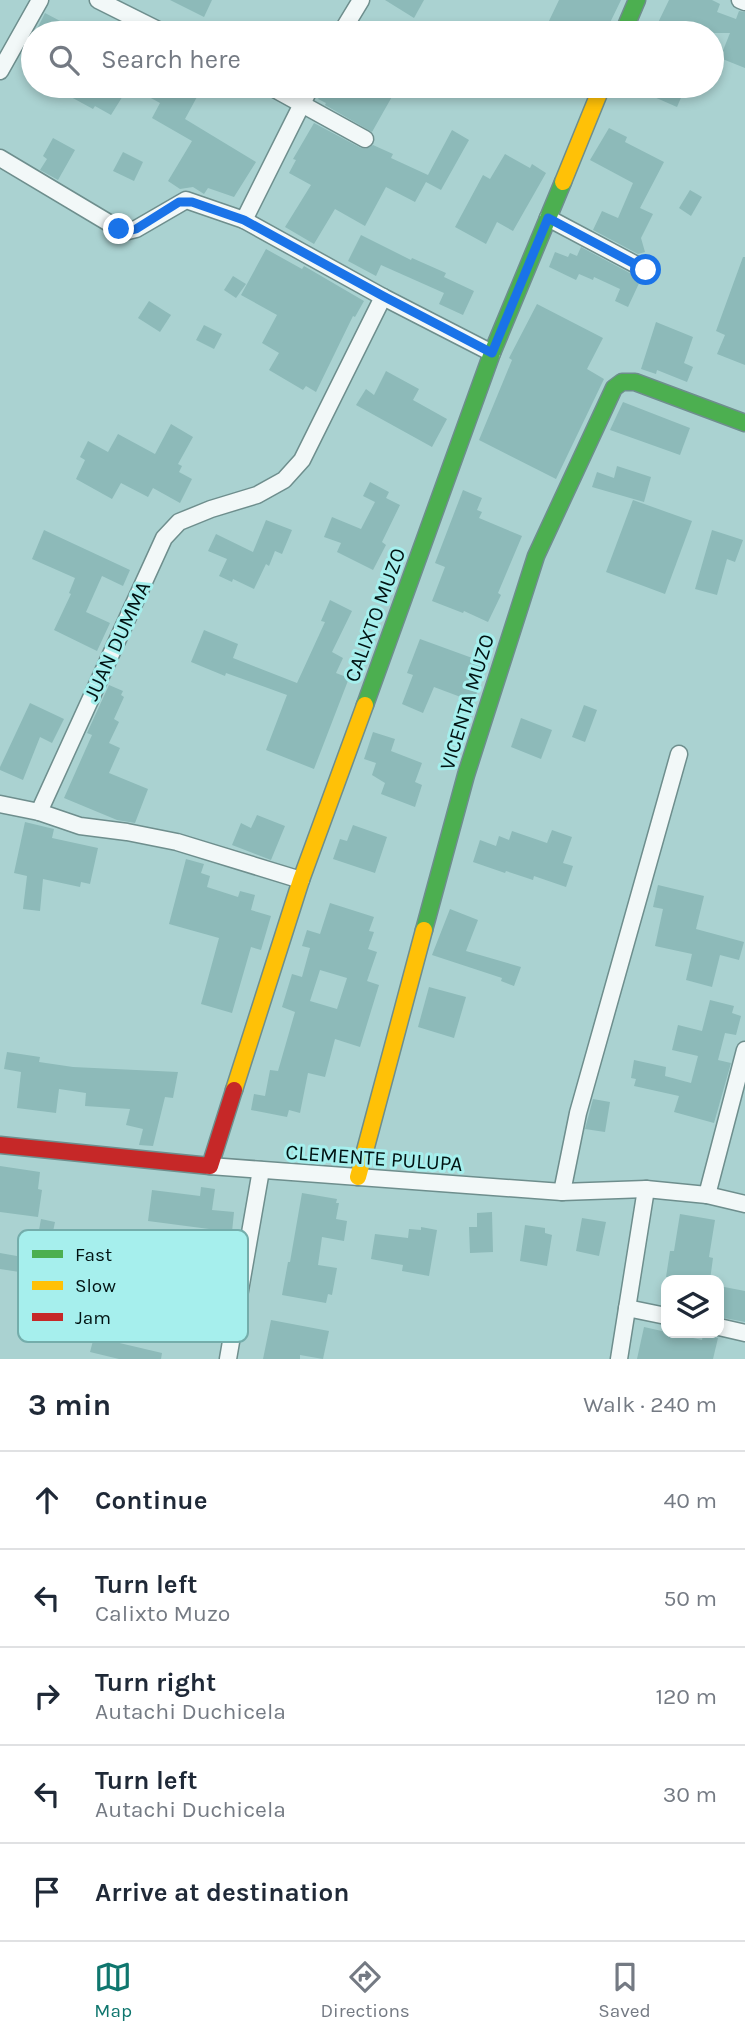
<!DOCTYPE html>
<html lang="en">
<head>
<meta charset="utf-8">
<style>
  :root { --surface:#fff; --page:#f2f2f3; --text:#1f2937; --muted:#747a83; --line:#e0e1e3; --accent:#0f766e }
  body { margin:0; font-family:Karla,sans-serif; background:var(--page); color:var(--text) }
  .controls { position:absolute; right:21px; bottom:21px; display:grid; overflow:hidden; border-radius:14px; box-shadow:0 4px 10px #0003 }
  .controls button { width:63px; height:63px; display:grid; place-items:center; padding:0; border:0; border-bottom:2px solid var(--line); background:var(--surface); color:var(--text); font:35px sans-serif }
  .stop { position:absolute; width:21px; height:21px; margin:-16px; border:5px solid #1a73e8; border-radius:50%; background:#fff }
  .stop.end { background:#1a73e8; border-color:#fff; box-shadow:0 2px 7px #0008 }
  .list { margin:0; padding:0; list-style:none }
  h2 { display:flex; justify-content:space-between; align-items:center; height:91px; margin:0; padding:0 28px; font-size:30px }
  h2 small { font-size:23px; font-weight:400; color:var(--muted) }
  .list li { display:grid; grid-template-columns:46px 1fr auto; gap:21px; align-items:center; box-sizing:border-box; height:98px; padding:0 28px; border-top:2px solid var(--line) }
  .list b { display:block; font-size:26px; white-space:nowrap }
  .list p { margin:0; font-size:23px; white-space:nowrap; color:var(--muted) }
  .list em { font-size:23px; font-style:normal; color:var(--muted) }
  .icon { flex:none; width:38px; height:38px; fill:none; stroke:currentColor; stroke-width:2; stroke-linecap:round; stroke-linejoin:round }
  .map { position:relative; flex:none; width:745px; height:1359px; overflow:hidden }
  .search { position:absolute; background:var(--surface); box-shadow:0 4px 10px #0003; left:21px; right:21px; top:21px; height:77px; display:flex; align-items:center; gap:18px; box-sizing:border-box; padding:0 24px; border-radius:38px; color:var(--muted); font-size:26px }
  .sheet { height:581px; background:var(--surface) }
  nav { display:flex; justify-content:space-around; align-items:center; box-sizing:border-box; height:98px; border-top:2px solid var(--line); background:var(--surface); font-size:19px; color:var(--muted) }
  nav a { display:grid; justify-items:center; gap:4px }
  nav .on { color:var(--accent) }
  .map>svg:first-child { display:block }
</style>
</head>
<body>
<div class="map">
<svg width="745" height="1359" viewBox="0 0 745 1359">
  <rect width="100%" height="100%" fill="#aad2d1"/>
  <!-- building -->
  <g fill="#8dbab9" fill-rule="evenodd">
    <path d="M 170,0 L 212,0 L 204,17 Z"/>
    <path d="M 385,0 L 424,0 L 414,18 Z"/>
    <path d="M 559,0 L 621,0 L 605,33 L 552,33 L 555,27 L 548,23 Z"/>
    <path d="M 669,0 L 712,0 L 720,4 L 717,12 L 736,19 L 739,11 L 745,12 L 745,68 L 720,58 L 730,33 L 653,33 Z"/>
    <path d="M 45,13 L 64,23 L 59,33 L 35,33 Z"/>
    <path d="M 77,86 L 182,86 L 198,95 L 185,119 L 256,162 L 234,197 L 208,188 L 204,194 L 193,187 L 180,189 L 168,181 L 192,141 L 152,118 L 160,103 L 129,86 L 111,115 L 95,106 L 93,109 L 71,97 Z"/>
    <path d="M 327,86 L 398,86 L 372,132 L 325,105 L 326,103 L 318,99 Z"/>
    <path d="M 629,86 L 686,86 L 677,107 Z"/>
    <path d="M 314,123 L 361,148 L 366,149 L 373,145 L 393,154 L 391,158 L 428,175 L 452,130 L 469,140 L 441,190 L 426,182 L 415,202 L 386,187 L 365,226 L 335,209 L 314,244 L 285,227 L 311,185 L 289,173 L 296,160 L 293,159 Z"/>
    <path d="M 609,128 L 627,137 L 625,142 L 664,162 L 640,208 L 653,214 L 641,238 L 645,252 L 638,254 L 593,230 L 602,211 L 618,218 L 633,183 L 590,160 Z"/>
    <path d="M 53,138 L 75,150 L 58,180 L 40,170 L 47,159 L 43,156 Z"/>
    <path d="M 123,152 L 143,162 L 134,181 L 113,171 Z"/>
    <path d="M 505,154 L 530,168 L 532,164 L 546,173 L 513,231 L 497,222 L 486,244 L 455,227 L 483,175 L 490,179 Z"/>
    <path d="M 690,190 L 702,197 L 691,216 L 679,208 Z"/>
    <path d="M 361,235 L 411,260 L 412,258 L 446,273 L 444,277 L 474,291 L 463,315 L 439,304 L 444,293 L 381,265 L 376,276 L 348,261 Z"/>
    <path d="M 581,247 L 641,279 L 628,307 L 615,301 L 620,289 L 594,277 L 593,280 L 579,274 L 576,280 L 549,267 L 555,252 L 568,257 L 570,253 L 577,256 Z"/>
    <path d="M 266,249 L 302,269 L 304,266 L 364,301 L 355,317 L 353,316 L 316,392 L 306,386 L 303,390 L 269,370 L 279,353 L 262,343 L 277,315 L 241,295 Z"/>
    <path d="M 743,257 L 745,257 L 745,365 L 717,354 L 725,335 L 716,331 Z"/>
    <path d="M 233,276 L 246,284 L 236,298 L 224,290 Z"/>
    <path d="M 149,301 L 171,315 L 160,332 L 138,318 Z"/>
    <path d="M 537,304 L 603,338 L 587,369 L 604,379 L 556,479 L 479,440 L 512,360 L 509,358 Z"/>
    <path d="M 656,322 L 693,337 L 684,363 L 693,367 L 687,382 L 657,370 L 656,374 L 641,369 Z"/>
    <path d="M 204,325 L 222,334 L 214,349 L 196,340 Z"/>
    <path d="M 386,371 L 419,389 L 413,400 L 447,419 L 432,447 L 356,405 L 366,389 L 374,395 Z"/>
    <path d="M 623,402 L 690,428 L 680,455 L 610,430 Z"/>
    <path d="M 171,424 L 193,437 L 178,464 L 182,466 L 179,472 L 192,479 L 180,503 L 153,488 L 148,497 L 121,483 L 112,499 L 76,479 L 85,460 L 80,457 L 88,441 L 108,452 L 118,434 L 155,454 Z"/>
    <path d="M 617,466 L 651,477 L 644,502 L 592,487 L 597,472 L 614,478 Z"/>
    <path d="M 370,482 L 389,492 L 386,498 L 400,505 L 382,542 L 386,545 L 373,570 L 337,552 L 341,543 L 324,537 L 332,517 L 361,529 L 375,502 L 363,496 Z"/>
    <path d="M 463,490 L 482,498 L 477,510 L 482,512 L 479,518 L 522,536 L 498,593 L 501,595 L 488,622 L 464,611 L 463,613 L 432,601 L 445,567 L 435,563 Z"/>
    <path d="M 633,500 L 692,521 L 665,594 L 606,572 Z"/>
    <path d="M 266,520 L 292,530 L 282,554 L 275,551 L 269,566 L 266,564 L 254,589 L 233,579 L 232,582 L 219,576 L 227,559 L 208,551 L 216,534 L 253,552 Z"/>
    <path d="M 44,530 L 130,570 L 123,586 L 102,576 L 86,612 L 110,623 L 97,651 L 54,630 L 71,594 L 69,593 L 75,578 L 32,559 Z"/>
    <path d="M 712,530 L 743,540 L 735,562 L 727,559 L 717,595 L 695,589 Z"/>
    <path d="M 330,600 L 352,611 L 332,652 L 343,658 L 336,673 L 349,678 L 314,769 L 266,750 L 287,695 L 226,673 L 225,676 L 191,662 L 204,630 L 238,644 L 233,658 L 297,683 L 325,622 L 321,621 Z"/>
    <path d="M 420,639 L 486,663 L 474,702 L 434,687 L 423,713 L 402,704 L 413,675 L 407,673 Z"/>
    <path d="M 109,685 L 123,691 L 121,695 L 124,697 L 114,719 L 119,722 L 109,743 L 120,748 L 109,773 L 148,789 L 135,823 L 117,820 L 64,798 L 92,735 L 87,733 Z"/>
    <path d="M 30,703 L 64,719 L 52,743 L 40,737 L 23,780 L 0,770 L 0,767 Z"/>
    <path d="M 584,705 L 597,710 L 585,742 L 572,737 Z"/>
    <path d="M 521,718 L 552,730 L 541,759 L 511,747 Z"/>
    <path d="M 373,732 L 395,739 L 391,751 L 422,763 L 415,782 L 422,785 L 415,807 L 381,794 L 385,783 L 372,775 L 376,763 L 364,759 Z"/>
    <path d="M 257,815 L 285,826 L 271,860 L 232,845 L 241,823 L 251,828 Z"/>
    <path d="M 25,822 L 54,829 L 52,838 L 98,848 L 90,884 L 81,882 L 80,887 L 43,879 L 40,911 L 23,909 L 27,876 L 14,873 Z"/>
    <path d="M 353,825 L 387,837 L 375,873 L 333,859 L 340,839 L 347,841 Z"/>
    <path d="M 552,830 L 572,837 L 563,863 L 573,866 L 566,887 L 534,876 L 533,880 L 506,871 L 505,873 L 473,862 L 480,840 L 496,846 L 499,836 L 509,840 L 512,831 L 547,843 Z"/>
    <path d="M 186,859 L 204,864 L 201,873 L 210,876 L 207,887 L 238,897 L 240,891 L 255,895 L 251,910 L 271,916 L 261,950 L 251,947 L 232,1013 L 201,1004 L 219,938 L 169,924 Z"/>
    <path d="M 658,885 L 704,896 L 696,929 L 744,942 L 739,960 L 720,955 L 712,987 L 686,980 L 692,954 L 655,946 L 663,909 L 653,907 Z"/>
    <path d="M 330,903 L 374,917 L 369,931 L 374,932 L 368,949 L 377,952 L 367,981 L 379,985 L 360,1047 L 335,1039 L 325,1077 L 308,1073 L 300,1113 L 289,1110 L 287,1117 L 251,1110 L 254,1094 L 265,1096 L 270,1070 L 278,1071 L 295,1012 L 282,1007 L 292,974 L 302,977 L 310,948 L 302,946 L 307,930 L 320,934 ZM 320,970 L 347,978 L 337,1009 L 310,1001 Z"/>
    <path d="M 450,909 L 478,920 L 466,951 L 521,967 L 514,986 L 501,981 L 502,978 L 432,955 Z"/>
    <path d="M 429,987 L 466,997 L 454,1038 L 418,1027 Z"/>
    <path d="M 710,1000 L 734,1006 L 732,1013 L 741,1016 L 736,1035 L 725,1033 L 718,1060 L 731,1063 L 714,1123 L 674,1112 L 679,1096 L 634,1086 L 636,1079 L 631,1078 L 634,1060 L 666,1067 L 665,1076 L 691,1083 L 698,1056 L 672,1050 L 678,1025 L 702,1031 Z"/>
    <path d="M 7,1052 L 40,1057 L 39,1062 L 73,1067 L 178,1072 L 173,1098 L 165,1097 L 153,1146 L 139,1145 L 143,1129 L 126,1125 L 130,1109 L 85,1106 L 86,1093 L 59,1089 L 56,1113 L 17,1108 L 21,1072 L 4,1069 Z"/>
    <path d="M 593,1099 L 610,1102 L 605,1132 L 585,1129 Z"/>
    <path d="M 0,1166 L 40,1172 L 38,1189 L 42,1190 L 38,1217 L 0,1212 Z"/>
    <path d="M 201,1187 L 215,1189 L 212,1210 L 234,1212 L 232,1232 L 148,1221 L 152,1190 L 200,1196 Z"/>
    <path d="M 302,1193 L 337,1199 L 336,1203 L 339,1203 L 336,1219 L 347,1221 L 344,1241 L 322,1237 L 318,1265 L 337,1268 L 332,1295 L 328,1294 L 326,1303 L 282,1295 L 288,1262 L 290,1262 Z"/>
    <path d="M 492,1212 L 493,1252 L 470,1253 L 469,1227 L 477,1227 L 477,1213 Z"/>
    <path d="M 680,1214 L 715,1220 L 709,1257 L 713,1258 L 710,1280 L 686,1280 L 666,1277 L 670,1251 L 674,1251 Z"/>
    <path d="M 582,1218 L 606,1222 L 599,1256 L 576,1251 Z"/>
    <path d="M 41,1219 L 55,1222 L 46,1266 L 33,1263 Z"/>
    <path d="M 525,1225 L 545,1228 L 545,1233 L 552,1235 L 547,1266 L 520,1261 Z"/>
    <path d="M 421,1227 L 437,1230 L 429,1276 L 402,1271 L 403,1265 L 371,1259 L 375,1234 L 408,1238 L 409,1229 L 421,1230 Z"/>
    <path d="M 0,1253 L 28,1258 L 26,1273 L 0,1269 Z"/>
    <path d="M 719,1286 L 745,1291 L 745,1322 L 719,1317 Z"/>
    <path d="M 271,1320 L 329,1331 L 323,1359 L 300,1355 L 300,1359 L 263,1359 Z"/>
    <path d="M 644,1327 L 702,1340 L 703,1335 L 718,1338 L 713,1359 L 637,1359 Z"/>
    <path d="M 94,1337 L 162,1353 L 161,1359 L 119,1359 L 90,1352 Z"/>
  </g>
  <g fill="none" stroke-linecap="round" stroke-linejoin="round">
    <!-- street casing -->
    <g stroke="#6e8e8d" stroke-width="19">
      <g id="street">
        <path d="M 98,0 L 164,33"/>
        <path d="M 740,0 L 745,2"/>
        <path d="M 341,33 L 361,0"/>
        <path d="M 0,71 L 40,0"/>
        <path d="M 269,86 L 365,139"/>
        <path d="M 0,158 L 119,229 L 128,231 L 136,229 L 186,200 L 244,220 L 383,297 L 492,353"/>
        <path d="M 548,218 L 646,270"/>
        <path d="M 244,220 L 311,86"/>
        <path d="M 0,804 L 39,812"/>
        <path d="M 301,880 L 177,842 L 127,832 L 80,826 L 39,812 L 164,538 L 179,522 L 211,509 L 257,495 L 284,480 L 302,460 L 383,297"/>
        <path d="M 210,1166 L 562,1192 L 646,1189 L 707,1195 L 745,1204"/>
        <path d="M 562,1192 L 578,1113 L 679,754"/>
        <path d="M 707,1195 L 745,1050"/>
        <path d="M 627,1308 L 666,1316"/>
        <path d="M 719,1327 L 745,1333"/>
        <path d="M 228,1359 L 261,1170"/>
        <path d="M 619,1359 L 646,1189"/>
      </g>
    </g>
    <!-- fast casing -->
    <g stroke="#6e8e8d" stroke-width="19">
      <g id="fast">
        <path d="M 623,33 L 637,0"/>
        <path d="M 365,705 L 492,353 L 563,182"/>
        <path d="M 424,930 L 466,775 L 536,556 L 614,388 L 622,382 L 635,382 L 745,423"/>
      </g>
    </g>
    <!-- slow casing -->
    <g stroke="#6e8e8d" stroke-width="19">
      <g id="slow">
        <path d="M 563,182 L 602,86"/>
        <path d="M 234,1090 L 301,880 L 365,705"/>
        <path d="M 358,1177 L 424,930"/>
      </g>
    </g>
    <!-- jam casing -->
    <g stroke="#6e8e8d" stroke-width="19">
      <path id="jam" d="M 0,1145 L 210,1166 L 234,1090"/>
    </g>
    <!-- street -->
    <use href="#street" stroke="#f2f8f8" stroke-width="16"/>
    <!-- fast -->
    <use href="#fast" stroke="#4caf50" stroke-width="16"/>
    <!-- slow -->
    <use href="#slow" stroke="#ffc107" stroke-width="16"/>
    <!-- jam -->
    <use href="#jam" stroke="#c62828" stroke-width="16"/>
  </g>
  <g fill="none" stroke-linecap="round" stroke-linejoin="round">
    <!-- route -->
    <path stroke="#1a73e8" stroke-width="9" d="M 119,229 L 128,231 L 136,229 L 179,202 L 192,202 L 244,220 L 383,296 L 492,353 L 548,218 L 646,270"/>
  </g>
  <g text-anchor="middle" stroke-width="6" stroke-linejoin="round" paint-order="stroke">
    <!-- street labels -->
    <g font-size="21" fill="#001212" stroke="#a6efed">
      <text transform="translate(375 615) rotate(-70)" y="7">CALIXTO MUZO</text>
      <text transform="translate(117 641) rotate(-65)" y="7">JUAN DUMMA</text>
      <text transform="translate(467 702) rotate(-73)" y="7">VICENTA MUZO</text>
      <text transform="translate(374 1158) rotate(4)" y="7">CLEMENTE PULUPA</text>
    </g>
  </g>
  <!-- legend -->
  <rect x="18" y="1230" width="230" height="112" rx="10" fill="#a6efed" stroke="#74adab" stroke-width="2"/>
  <rect x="32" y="1250" width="31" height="8" fill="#4caf50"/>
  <rect x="32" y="1281" width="31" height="9" fill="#ffc107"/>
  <rect x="32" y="1313" width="31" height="8" fill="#c62828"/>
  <g font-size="19" fill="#001212">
    <text x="75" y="1261">Fast</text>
    <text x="75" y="1292">Slow</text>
    <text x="75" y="1324">Jam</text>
  </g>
</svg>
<div class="controls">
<button><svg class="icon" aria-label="layers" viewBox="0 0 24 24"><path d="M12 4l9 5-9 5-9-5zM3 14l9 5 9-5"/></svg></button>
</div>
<div class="stop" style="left:646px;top:270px"></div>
<div class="stop end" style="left:119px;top:229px"></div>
<div class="search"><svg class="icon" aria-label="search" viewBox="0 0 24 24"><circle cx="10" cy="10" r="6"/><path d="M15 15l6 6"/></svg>Search here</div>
</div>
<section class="sheet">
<h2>3 min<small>Walk · 240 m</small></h2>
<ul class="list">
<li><svg class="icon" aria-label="ahead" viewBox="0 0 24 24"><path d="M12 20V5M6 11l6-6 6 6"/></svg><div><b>Continue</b></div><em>40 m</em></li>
<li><svg class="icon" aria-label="left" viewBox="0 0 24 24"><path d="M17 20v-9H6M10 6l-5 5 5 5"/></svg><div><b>Turn left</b><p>Calixto Muzo</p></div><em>50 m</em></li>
<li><svg class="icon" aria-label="right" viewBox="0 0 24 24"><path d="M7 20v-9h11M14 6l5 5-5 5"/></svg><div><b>Turn right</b><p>Autachi Duchicela</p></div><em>120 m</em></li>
<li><svg class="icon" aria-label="left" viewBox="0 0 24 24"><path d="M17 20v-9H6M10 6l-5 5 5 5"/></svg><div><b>Turn left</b><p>Autachi Duchicela</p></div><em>30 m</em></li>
<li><svg class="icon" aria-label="arrive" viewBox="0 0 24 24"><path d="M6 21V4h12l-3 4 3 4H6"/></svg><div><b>Arrive at destination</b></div></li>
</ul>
</section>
<nav>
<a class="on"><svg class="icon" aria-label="map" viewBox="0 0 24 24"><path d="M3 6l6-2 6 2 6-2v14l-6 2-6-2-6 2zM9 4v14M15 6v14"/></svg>Map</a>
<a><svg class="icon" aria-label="directions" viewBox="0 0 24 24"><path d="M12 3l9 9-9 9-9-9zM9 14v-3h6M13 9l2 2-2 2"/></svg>Directions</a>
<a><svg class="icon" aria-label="saved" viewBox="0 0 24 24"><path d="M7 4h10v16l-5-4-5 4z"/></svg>Saved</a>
</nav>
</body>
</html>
